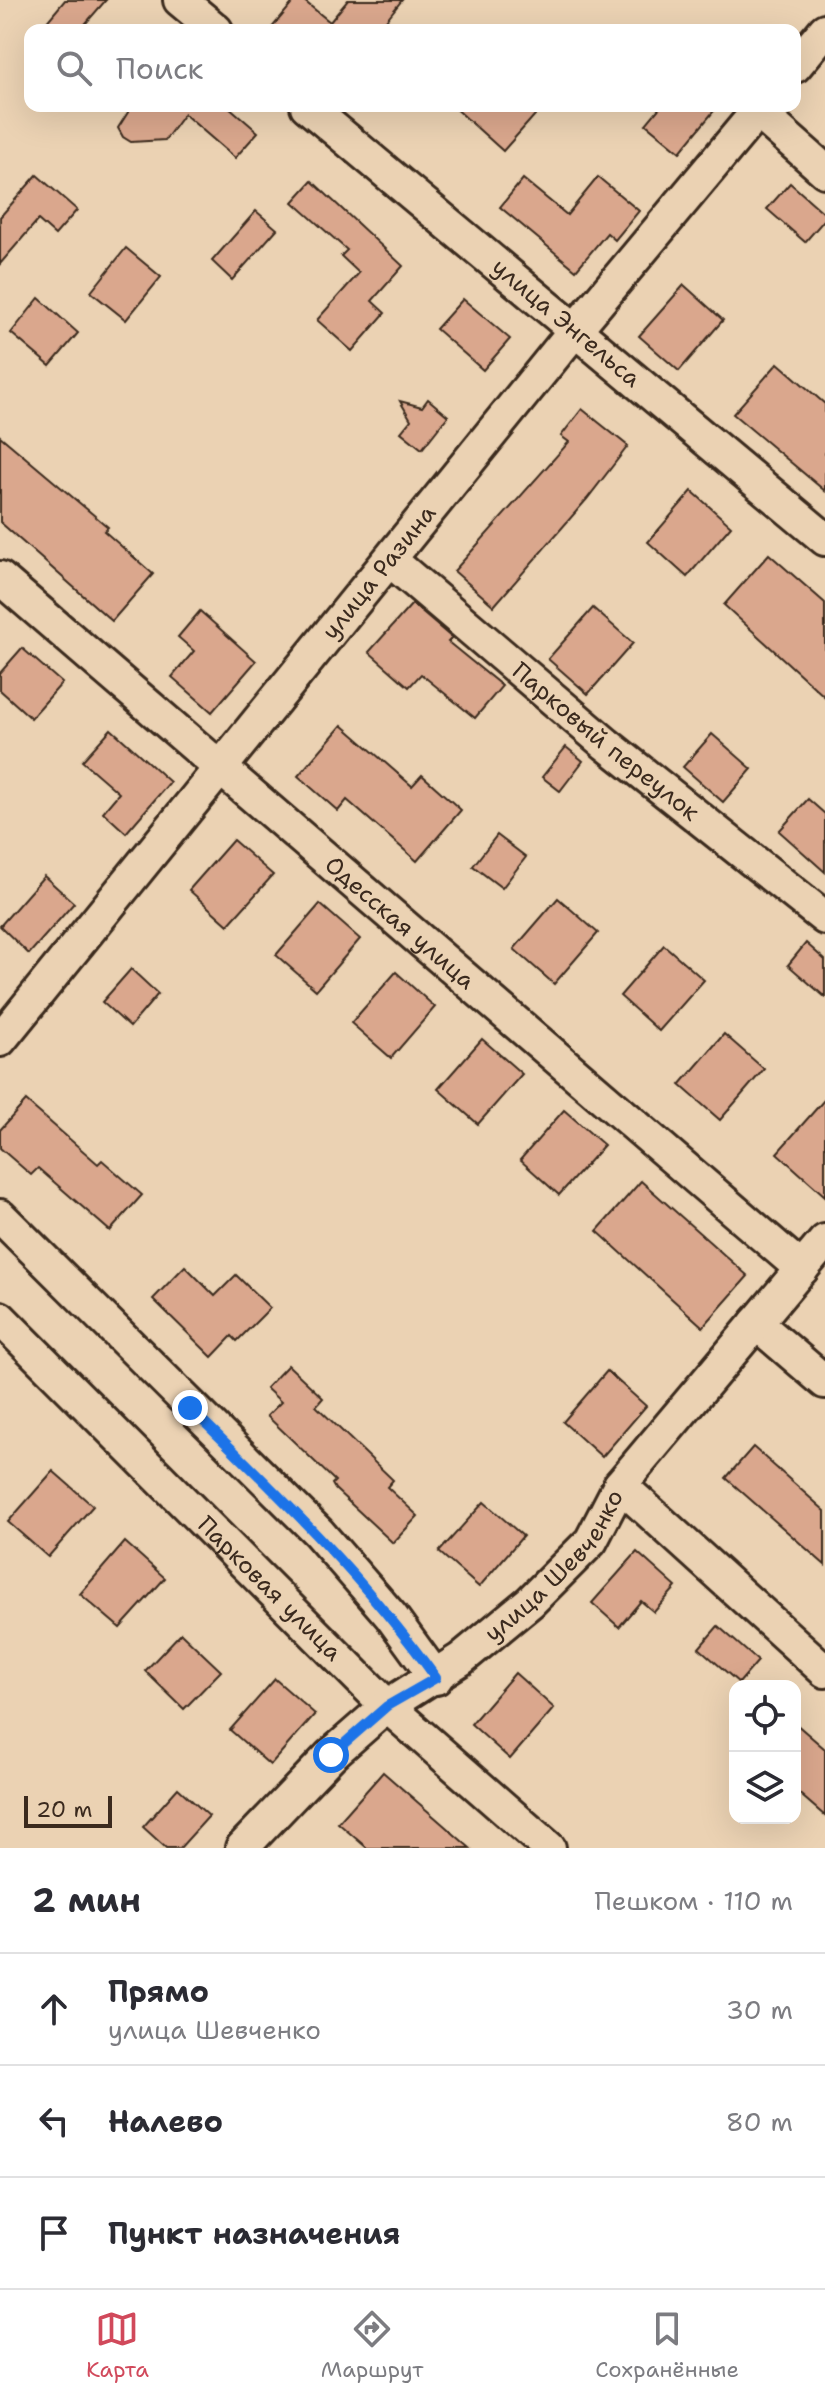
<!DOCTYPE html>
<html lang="ru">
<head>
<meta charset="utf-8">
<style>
  :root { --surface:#fff; --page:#f2f2f3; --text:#2b2b33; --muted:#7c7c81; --line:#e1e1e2; --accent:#d1495b }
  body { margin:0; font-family:"Shantell Sans",sans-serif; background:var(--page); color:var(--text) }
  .controls { position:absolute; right:24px; bottom:24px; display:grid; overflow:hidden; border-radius:16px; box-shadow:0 8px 32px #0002 }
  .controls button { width:72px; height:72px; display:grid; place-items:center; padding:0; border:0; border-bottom:2px solid var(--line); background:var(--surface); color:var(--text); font:40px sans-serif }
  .scale { position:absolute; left:24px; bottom:20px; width:88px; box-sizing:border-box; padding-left:8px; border:4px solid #3b2a1e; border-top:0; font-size:22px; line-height:28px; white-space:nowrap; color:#3b2a1e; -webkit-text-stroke:6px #ebd2b3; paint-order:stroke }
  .stop { position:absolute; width:24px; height:24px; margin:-18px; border:6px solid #1a73e8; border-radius:50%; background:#fff }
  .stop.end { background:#1a73e8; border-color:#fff; box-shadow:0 2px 8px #0008 }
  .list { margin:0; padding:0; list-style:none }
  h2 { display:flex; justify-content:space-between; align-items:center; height:104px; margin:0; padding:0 32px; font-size:34px }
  h2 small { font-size:26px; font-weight:400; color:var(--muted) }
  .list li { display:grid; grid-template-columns:52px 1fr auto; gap:24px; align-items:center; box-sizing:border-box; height:112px; padding:0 32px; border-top:2px solid var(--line) }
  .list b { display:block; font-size:30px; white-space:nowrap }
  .list p { margin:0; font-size:26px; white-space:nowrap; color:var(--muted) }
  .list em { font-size:26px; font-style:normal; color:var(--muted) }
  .icon { flex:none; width:44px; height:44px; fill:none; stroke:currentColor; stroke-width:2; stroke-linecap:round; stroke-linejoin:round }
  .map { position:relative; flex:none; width:825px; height:1848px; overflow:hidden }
  .search { position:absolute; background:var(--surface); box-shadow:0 8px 32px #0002; left:24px; right:24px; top:24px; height:88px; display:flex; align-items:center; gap:20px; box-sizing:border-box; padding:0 28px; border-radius:16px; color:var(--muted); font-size:30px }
  .sheet { height:440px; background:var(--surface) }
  nav { display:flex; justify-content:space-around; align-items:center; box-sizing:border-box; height:112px; border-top:2px solid var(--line); background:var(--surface); font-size:22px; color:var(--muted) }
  nav a { display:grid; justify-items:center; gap:4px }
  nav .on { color:var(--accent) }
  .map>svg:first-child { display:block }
</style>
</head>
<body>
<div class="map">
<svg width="825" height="1848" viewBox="0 0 825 1848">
  <rect width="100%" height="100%" fill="#ebd2b3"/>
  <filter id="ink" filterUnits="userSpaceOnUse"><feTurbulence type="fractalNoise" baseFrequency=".0125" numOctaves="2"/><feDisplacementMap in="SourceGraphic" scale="16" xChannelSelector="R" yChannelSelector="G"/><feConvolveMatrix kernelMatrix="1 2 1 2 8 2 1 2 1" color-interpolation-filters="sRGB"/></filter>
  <g filter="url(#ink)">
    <!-- building -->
    <g fill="#daa78d" stroke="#3b2a1e" stroke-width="2">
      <path d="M 65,0 L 106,0 L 80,30 L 40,30 Z"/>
      <path d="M 295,0 L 303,0 L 330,22 L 348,0 L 402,0 L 378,30 L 270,30 Z"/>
      <path d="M 132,106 L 228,106 L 258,132 L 235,158 L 184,114 L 165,140 L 131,142 L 123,137 L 118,128 Z"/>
      <path d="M 453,106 L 543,106 L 503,151 Z"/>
      <path d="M 661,106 L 718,106 L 680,152 L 646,124 Z"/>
      <path d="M 37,175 L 77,210 L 55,235 L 38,220 L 0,264 L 0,217 Z"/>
      <path d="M 598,177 L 639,211 L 615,240 L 607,233 L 576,270 L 500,207 L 523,179 L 567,215 Z"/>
      <path d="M 312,181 L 403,266 L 372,301 L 385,313 L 352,351 L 317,320 L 359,273 L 341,256 L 347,250 L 293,202 Z"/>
      <path d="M 790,183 L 825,214 L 825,219 L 805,242 L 767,209 Z"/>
      <path d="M 256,211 L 277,229 L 232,280 L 212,261 Z"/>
      <path d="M 126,248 L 161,277 L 126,320 L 91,292 Z"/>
      <path d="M 684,285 L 723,320 L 679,371 L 639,336 Z"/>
      <path d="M 39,298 L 78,333 L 50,366 L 11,333 Z"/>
      <path d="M 463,299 L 510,339 L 483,370 L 436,329 Z"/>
      <path d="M 778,363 L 825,404 L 825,491 L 733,414 Z"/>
      <path d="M 428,399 L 448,416 L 422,449 L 401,432 L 411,420 L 400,401 L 422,407 Z"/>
      <path d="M 582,409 L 628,446 L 587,499 L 494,606 L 454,571 L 569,442 L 561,436 Z"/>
      <path d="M 0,436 L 108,527 L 104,531 L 153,574 L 112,621 L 0,522 Z"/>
      <path d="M 692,491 L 731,526 L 687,577 L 648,542 Z"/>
      <path d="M 769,554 L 825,603 L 825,697 L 724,605 Z"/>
      <path d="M 412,604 L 452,638 L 448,642 L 502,686 L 475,718 L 421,674 L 409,687 L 369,652 Z"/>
      <path d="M 593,608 L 633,643 L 588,694 L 548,659 Z"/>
      <path d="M 200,611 L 256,661 L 212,712 L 172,677 L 194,651 L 178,637 Z"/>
      <path d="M 22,648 L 62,683 L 31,718 L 0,690 L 0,673 Z"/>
      <path d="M 342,725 L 412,786 L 422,775 L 461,810 L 417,861 L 347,800 L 338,811 L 298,776 Z"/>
      <path d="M 111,729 L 170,782 L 126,833 L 103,812 L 119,793 L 82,761 Z"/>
      <path d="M 712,734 L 752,769 L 723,802 L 683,767 Z"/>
      <path d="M 566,747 L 583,761 L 560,791 L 542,777 Z"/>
      <path d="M 808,799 L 825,814 L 825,872 L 779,831 Z"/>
      <path d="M 497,835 L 526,857 L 502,888 L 473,866 Z"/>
      <path d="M 233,840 L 273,875 L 228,925 L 189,890 Z"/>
      <path d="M 44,876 L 74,903 L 29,954 L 0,926 Z"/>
      <path d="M 558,898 L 598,933 L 554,984 L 514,949 Z"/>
      <path d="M 320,904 L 360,939 L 316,990 L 276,955 Z"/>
      <path d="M 806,943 L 825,960 L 825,997 L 788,965 Z"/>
      <path d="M 664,945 L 704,980 L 659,1031 L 620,996 Z"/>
      <path d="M 131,969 L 158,994 L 130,1027 L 102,1002 Z"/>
      <path d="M 396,972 L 435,1007 L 391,1058 L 351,1023 Z"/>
      <path d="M 724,1034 L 764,1069 L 720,1120 L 680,1085 Z"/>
      <path d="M 482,1039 L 522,1074 L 478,1124 L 438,1089 Z"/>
      <path d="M 825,1099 L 825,1196 L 777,1153 Z"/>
      <path d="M 26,1101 L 98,1164 L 102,1160 L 142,1195 L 110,1231 L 38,1168 L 31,1175 L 0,1148 L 0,1130 Z"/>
      <path d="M 564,1110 L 604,1145 L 559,1195 L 520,1160 Z"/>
      <path d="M 641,1181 L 748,1276 L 703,1327 L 597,1231 Z"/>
      <path d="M 185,1266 L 215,1296 L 236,1275 L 270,1308 L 237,1341 L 232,1336 L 212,1357 L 153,1299 Z"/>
      <path d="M 288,1365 L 323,1398 L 316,1406 L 393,1480 L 387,1487 L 418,1516 L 393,1543 L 335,1489 L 332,1484 L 335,1481 L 267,1416 L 281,1402 L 266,1388 Z"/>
      <path d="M 607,1371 L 646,1406 L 602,1457 L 563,1422 Z"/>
      <path d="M 753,1447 L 825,1511 L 825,1565 L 726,1478 Z"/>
      <path d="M 53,1471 L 93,1506 L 48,1557 L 8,1522 Z"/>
      <path d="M 484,1502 L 523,1536 L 479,1587 L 439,1552 Z"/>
      <path d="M 125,1542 L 165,1578 L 120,1628 L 80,1594 Z"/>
      <path d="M 637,1552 L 676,1587 L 654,1612 L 641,1601 L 619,1627 L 592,1603 Z"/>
      <path d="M 718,1626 L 758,1661 L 739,1683 L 699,1648 Z"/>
      <path d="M 181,1633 L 221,1671 L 184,1709 L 145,1671 Z"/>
      <path d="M 515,1673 L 554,1708 L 510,1759 L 471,1724 Z"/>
      <path d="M 275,1679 L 315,1714 L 270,1765 L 230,1730 Z"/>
      <path d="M 795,1723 L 825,1749 L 825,1816 L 795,1790 Z"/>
      <path d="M 383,1772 L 470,1848 L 367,1848 L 338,1823 Z"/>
      <path d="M 178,1788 L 209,1816 L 180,1848 L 166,1848 L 143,1827 Z"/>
    </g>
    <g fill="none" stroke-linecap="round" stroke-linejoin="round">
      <!-- minor casing -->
      <g stroke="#3b2a1e" stroke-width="38">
        <g id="minor">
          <path d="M 180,0 L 216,30"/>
          <path d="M 795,66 L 825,30"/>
          <path id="s1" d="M 307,106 L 825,539"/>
          <path d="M 757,111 L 825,171"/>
          <path id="s2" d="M 390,560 L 606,744 L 825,918"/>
          <path id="s3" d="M 0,578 L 802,1269"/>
          <path id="s4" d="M 0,1040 L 575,330 L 762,106"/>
          <path d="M 0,1216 L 318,1532 L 391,1616 L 436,1678"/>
          <path id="s5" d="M 0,1318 L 387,1706 L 549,1848"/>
          <path d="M 756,1323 L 825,1382"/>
          <path d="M 620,1485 L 825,1671"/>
          <path id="s6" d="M 242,1848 L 331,1755 L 387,1706 L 461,1659 L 530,1602 L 591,1541 L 620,1485 L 825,1241"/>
        </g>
      </g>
      <!-- minor -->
      <use href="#minor" stroke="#ebd2b3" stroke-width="32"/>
    </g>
  </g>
  <g fill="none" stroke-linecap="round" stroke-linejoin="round" filter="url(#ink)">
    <!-- route -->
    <path stroke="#1a73e8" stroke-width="10" d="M 190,1408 C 279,1495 363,1576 436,1678 L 387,1706 L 331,1755"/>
  </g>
  <g text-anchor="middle" stroke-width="7" stroke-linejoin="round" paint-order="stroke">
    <!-- street labels -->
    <g font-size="24" fill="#3b2a1e" stroke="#ebd2b3">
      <text dy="8" stroke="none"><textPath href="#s1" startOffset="338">улица Энгельса</textPath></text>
      <text dy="8" stroke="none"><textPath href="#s4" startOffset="602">улица Разина</textPath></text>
      <text dy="8" stroke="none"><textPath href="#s2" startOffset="282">Парковый переулок</textPath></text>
      <text dy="8" stroke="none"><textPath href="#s3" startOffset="528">Одесская улица</textPath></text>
      <text dy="8" stroke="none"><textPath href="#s6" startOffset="424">улица Шевченко</textPath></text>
      <text dy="8" stroke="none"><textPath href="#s5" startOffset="382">Парковая улица</textPath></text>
    </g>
  </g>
</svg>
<div class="controls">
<button><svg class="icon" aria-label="locate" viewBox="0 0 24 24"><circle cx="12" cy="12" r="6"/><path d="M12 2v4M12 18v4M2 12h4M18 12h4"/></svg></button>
<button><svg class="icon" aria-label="layers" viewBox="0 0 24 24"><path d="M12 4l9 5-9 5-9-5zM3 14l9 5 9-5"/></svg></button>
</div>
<div class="scale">20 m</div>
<div class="stop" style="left:331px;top:1755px"></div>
<div class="stop end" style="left:190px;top:1408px"></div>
<div class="search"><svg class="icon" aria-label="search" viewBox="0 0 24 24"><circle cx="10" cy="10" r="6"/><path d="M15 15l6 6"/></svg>Поиск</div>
</div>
<section class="sheet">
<h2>2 мин<small>Пешком · 110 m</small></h2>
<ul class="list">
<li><svg class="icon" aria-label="ahead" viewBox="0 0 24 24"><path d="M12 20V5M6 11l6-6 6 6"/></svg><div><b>Прямо</b><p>улица Шевченко</p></div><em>30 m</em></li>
<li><svg class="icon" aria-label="left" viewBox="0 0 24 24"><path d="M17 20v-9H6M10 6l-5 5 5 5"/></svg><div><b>Налево</b></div><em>80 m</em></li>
<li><svg class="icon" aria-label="arrive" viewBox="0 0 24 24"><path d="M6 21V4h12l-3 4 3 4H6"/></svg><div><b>Пункт назначения</b></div></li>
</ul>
</section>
<nav>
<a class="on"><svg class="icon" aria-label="map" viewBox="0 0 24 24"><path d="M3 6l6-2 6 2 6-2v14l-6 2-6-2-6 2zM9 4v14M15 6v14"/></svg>Карта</a>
<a><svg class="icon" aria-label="directions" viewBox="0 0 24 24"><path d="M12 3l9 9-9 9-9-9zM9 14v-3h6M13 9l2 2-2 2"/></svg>Маршрут</a>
<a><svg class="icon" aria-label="saved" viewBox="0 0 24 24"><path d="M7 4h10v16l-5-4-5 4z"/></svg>Сохранённые</a>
</nav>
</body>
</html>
